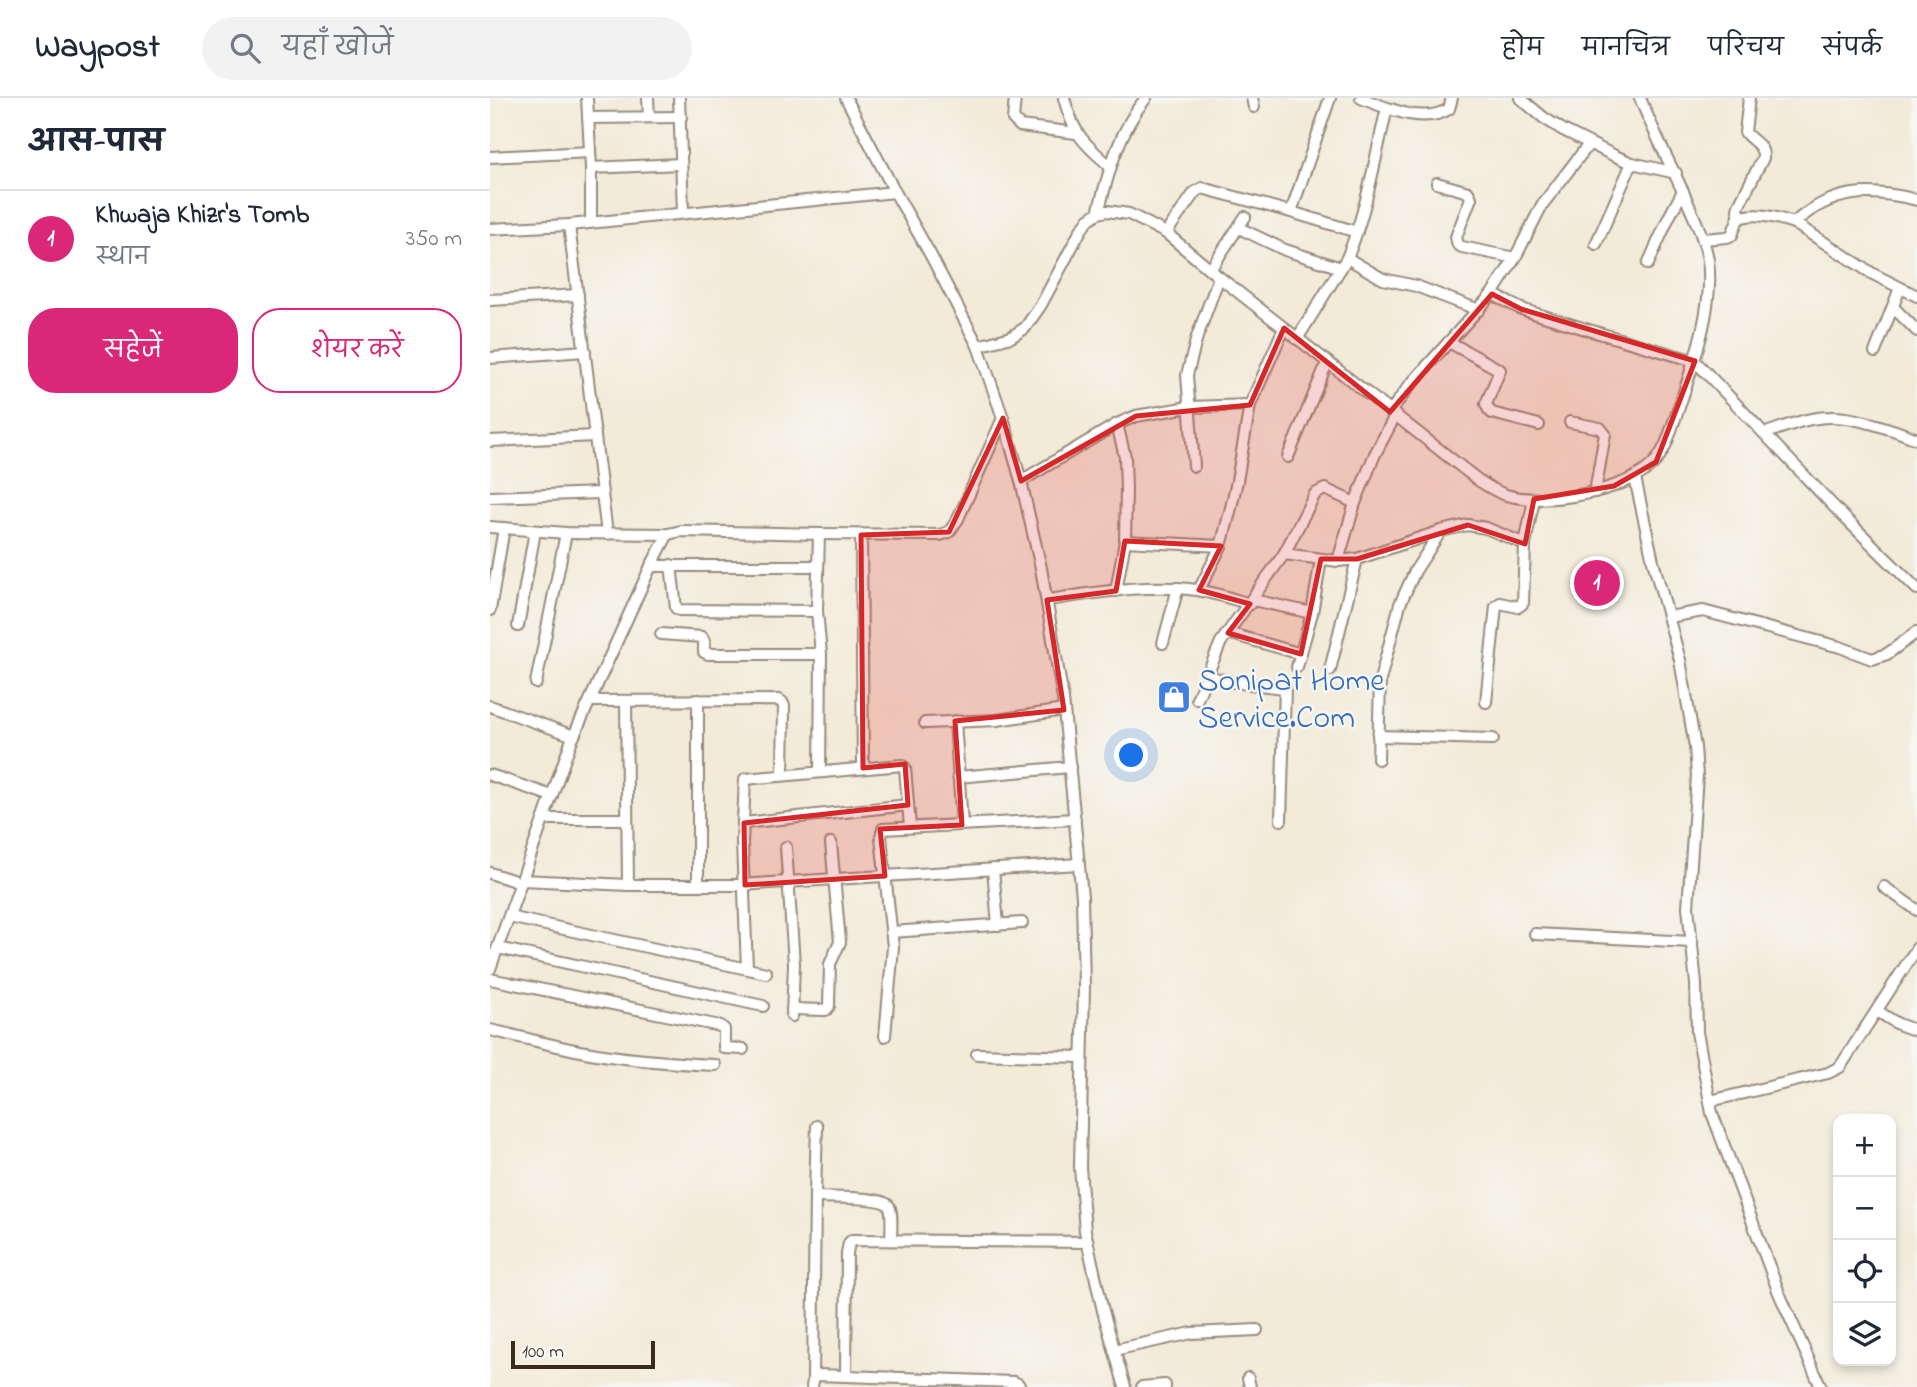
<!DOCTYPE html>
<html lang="hi">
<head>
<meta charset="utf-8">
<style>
  :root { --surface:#fff; --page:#f2f2f3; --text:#1f2937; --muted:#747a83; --line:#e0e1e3; --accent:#db2777 }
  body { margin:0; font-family:"Indie Flower","Playpen Sans Deva",sans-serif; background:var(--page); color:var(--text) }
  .controls { position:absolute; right:21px; bottom:21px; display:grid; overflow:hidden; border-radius:14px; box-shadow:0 4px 10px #0003 }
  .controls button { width:63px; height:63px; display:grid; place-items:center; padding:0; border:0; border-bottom:2px solid var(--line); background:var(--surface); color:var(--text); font:35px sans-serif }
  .scale { position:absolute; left:21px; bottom:18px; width:144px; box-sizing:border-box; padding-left:7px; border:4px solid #3b2a1e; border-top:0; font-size:19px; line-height:24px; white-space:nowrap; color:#3b2a1e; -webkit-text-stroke:5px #f6f6f2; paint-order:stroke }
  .you { position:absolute; left:642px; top:658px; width:24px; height:24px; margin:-18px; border:5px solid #fff; border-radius:50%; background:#1a73e8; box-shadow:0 0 0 10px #1a73e833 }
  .badge { display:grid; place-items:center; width:46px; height:46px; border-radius:50%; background:var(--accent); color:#fff; font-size:23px; font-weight:700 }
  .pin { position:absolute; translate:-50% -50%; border:4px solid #fff; box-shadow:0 2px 7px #0006 }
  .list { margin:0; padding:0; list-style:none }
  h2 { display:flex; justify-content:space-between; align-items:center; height:91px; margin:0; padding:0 28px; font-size:30px }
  h2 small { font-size:23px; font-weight:400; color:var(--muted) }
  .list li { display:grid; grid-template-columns:46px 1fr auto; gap:21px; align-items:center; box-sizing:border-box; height:98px; padding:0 28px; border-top:2px solid var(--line) }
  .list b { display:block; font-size:26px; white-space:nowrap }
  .list p { margin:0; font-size:23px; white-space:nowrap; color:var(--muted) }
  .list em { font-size:23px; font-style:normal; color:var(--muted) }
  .actions { display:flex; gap:14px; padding:21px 28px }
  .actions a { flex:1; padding:16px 0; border:2px solid var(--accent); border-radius:28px; text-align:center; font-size:24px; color:var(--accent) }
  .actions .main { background:var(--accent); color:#fff }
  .icon { flex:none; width:38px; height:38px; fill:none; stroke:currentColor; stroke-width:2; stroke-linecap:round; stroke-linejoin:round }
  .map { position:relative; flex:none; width:1427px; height:1289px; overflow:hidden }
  header { display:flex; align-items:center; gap:42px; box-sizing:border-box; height:98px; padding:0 35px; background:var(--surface); border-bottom:2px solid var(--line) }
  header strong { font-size:33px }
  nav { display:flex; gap:38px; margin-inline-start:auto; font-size:24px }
  .search { width:490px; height:63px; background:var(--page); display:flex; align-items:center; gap:18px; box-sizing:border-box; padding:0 24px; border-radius:38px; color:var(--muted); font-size:26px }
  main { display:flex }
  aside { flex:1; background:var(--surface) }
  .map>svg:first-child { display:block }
</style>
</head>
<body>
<header>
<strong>Waypost</strong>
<div class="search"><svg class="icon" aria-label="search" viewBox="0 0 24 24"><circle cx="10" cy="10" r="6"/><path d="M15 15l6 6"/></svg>यहाँ खोजें</div>
<nav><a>होम</a><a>मानचित्र</a><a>परिचय</a><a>संपर्क</a></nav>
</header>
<main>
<aside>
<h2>आस-पास<small></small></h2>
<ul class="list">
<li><span class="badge">1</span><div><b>Khwaja Khizr's Tomb</b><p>स्थान</p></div><em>350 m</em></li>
</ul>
<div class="actions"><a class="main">सहेजें</a><a>शेयर करें</a></div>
</aside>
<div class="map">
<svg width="1427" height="1289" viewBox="0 0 1427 1289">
  <rect width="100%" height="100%" fill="#f6f6f2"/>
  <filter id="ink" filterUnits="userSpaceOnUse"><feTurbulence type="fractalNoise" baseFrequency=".0143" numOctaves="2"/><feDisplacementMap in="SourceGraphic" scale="14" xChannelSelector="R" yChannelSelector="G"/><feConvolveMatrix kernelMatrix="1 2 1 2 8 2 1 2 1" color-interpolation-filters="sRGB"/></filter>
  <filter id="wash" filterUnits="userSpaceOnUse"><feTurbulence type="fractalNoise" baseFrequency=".00686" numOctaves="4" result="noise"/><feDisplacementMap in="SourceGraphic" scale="28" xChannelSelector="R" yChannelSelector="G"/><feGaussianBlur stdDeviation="1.57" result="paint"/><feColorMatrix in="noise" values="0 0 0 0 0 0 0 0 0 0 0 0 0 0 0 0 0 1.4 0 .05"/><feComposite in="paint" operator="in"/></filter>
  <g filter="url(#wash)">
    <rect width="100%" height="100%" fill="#f3ead8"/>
  </g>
  <g filter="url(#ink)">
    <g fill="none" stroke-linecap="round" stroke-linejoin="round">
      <!-- minor casing -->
      <g stroke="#978a7b" stroke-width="14">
        <g id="minor">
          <path d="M 97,0 L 101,70 L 101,124"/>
          <path d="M 158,0 L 159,19"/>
          <path d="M 189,0 L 193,115"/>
          <path d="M 356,0 L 405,94 L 440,156 L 488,248 L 513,320 L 531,383 L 551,470 L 573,601 L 592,799 L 594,889 L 590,1069 L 595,1133 L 613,1213 L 635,1289"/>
          <path d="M 525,0 L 523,21 L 530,28 L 586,35"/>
          <path d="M 574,0 C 583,35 593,45 620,68"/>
          <path d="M 762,0 L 764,9"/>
          <path d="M 871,0 C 897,10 933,27 959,11 L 962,0"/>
          <path d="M 1030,0 L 1054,20 L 1073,32 L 1125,58 L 1142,65 L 1186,75"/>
          <path d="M 98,20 L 191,19"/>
          <path d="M 0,59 L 100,54"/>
          <path d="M 101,70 L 191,66"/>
          <path d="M 947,85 L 978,94 L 981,100 L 966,139 L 968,147 L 972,149 L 1025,160"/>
          <path d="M 801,114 L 840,0"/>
          <path d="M 608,115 C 618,76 629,32 656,0"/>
          <path d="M 1251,119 L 1248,112 L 1249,107 L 1273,60 C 1274,46 1262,44 1255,34 L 1259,0"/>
          <path d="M 1304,125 C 1342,91 1379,90 1427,102"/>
          <path d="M 79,127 L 117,436"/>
          <path d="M 749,130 L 795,152 L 851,170"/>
          <path d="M 0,131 L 79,127 L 405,94"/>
          <path d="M 676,135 L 705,94 L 712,90 L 801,114 L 867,134"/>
          <path d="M 1213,141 L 1237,139 L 1242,137 L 1248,121 C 1263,113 1289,120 1304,125 L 1383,176 L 1427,198"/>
          <path d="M 1106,146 L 1142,65"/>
          <path d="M 857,160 L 893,181 L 926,188 L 989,212"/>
          <path d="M 1158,166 L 1179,119 L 1193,93"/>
          <path d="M 720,172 L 755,119"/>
          <path d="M 1002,196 L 1031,211 L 1102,233 L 1205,263 L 1352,417 L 1427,491"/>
          <path d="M 0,202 L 88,197"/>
          <path d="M 1403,209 L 1427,233"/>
          <path d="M 807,241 L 857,160 C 877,112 885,60 897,10"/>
          <path d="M 959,244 L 1010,272 L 996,306 L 999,312 L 1002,315 L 1049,327"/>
          <path d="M 488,248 L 521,239 L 535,230 L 551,207 L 591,132 L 599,121 L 608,115 L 617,113 L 639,116 L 676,135 L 729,179 L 988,382 C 997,388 1006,394 1016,397 C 1054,408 1136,394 1163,366 C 1176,353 1180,334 1186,318 C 1201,273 1225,210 1218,162 C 1215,144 1208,128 1201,112 C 1185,74 1165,38 1150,0"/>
          <path d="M 1385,254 L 1410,190"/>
          <path d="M 0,260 L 95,253"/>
          <path d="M 900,314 L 920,287 L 1002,196 L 1025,160 L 1052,107 L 1099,46"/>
          <path d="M 1080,324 L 1110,330 L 1115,336 L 1105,394"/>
          <path d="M 1276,335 C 1297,328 1318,319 1341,319 C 1364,318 1405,332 1427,341"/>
          <path d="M 0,343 L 105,338"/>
          <path d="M 798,359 L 837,265"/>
          <path d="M 704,368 L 697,277 L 707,239 L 729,179"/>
          <path d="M 1145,380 L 1163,463 L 1190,562 L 1205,649 L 1207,678 L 1198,809 L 1206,886 L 1207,934 L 1222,1015 L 1289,1195 L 1331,1289"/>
          <path d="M 531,383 L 627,326 L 646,318 L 699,309 L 760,307"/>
          <path d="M 0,399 L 110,395"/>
          <path d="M 0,429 L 76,435 L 178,436"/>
          <path d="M 329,436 L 327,513 L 331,556 L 330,674"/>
          <path d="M 371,437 L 373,670"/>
          <path d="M 635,443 L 731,448"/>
          <path d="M 794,456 L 848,463 L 867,461 L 951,433 L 978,427 L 996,430 L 1035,446"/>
          <path d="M 848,463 L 865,405 L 885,356 L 905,318"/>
          <path d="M 181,467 L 186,510 L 189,512 L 327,513"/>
          <path d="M 161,468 L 328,468"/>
          <path d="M 709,492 L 731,448 L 740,414 L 747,383 L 760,307 L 794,230"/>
          <path d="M 626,493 L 635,443 L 636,391 L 635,359 L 627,326"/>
          <path d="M 557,502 C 606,495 658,485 707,492 C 725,495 743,501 760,506"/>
          <path d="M 763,502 L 822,515"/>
          <path d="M 0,512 L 14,430"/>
          <path d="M 1179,519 L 1213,513 L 1350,549 L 1382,561 L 1397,556 L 1427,534"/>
          <path d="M 28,528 L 45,433"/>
          <path d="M 738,535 L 811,556"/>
          <path d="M 171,536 L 212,539 L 214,543 L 214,554 L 218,556 L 331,556"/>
          <path d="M 673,545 L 688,490"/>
          <path d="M 807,569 L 822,515 L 831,461"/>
          <path d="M 840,572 L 867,461"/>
          <path d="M 717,578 L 742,584 L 795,590 L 791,722"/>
          <path d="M 46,585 L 76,435"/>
          <path d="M 707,601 L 731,544 L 794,456 L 825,396 L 835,391 L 865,405"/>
          <path d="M 208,602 L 208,787"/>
          <path d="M 101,603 L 289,602 L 292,604 L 294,608 L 293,677"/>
          <path d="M 136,603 L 138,787"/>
          <path d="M 996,604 L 1006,508 L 1010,505 L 1028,509 L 1033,505 L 1035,446 L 1044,401"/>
          <path d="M 0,608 L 84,638"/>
          <path d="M 465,623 L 472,727"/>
          <path d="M 435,625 L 507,622 L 574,612"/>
          <path d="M 888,638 L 1003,641"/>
          <path d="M 888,661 L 890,582 L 910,506 L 925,473 L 951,433"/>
          <path d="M 0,677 L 62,698"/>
          <path d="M 468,679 L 580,669"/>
          <path d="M 54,721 L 137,721"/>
          <path d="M 254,725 L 418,707"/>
          <path d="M 296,749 L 304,866 L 302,918"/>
          <path d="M 503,771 L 508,827"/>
          <path d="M 0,775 L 31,785"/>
          <path d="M 32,782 L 138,787 L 249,787 L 589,766"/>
          <path d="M 1394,789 L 1427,812"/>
          <path d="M 19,819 L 276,875"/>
          <path d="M 401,834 L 532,825"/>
          <path d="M 1045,836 L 1202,844"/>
          <path d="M 8,850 L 273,908"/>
          <path d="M 257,870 L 252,744 L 255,681 L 412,667 L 415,670 L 420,729"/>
          <path d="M 0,871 L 81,644 L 161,468 L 178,436 L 191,433 L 329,436 L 450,437 L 459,434 L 468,421 L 513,320"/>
          <path d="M 0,881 L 230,928 L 234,931 L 234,950 L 253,951"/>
          <path d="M 302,911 L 333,912 L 336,912 L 339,908 L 340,866 L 350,844 L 341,745"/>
          <path d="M 1387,913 L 1408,926 L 1427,933"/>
          <path d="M 0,932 C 32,939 63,948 95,954 C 138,962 182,965 225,967"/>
          <path d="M 395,938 L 403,849 L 391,739 L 393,731 L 585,721"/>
          <path d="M 487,956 L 592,959"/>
          <path d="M 1220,1003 L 1338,975 L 1350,969 L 1427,850"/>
          <path d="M 327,1028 L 325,1095 L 329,1099 C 342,1100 393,1098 399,1108 C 403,1114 401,1134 401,1142"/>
          <path d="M 624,1252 L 702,1235 L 767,1232"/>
          <path d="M 356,1277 L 357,1155 L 359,1145 L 362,1142 L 598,1144"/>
          <path d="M 758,1280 L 760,1289"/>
          <path d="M 323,1283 L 325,1095"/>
          <path d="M 322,1289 L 323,1281 L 327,1277 L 524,1284 L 528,1286 L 530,1289"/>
          <path d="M 652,1289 L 675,1287 L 675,1289"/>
        </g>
      </g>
      <!-- minor -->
      <use href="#minor" stroke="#fff" stroke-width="10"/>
    </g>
  </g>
  <!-- marked area -->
  <path fill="#d62828" fill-opacity="0.2" stroke="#d62828" stroke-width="5" stroke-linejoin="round" d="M 1002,196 L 1031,211 L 1205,263 L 1166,364 L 1124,388 L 1044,401 L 1035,446 L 978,427 L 867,461 L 831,461 L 811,556 L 738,535 L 760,506 L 709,492 L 731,448 L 635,443 L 626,493 L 557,502 L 574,612 L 465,623 L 472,727 L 390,731 L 395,778 L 255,787 L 254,725 L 418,707 L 415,666 L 373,670 L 371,437 L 459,434 L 513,320 L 531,383 L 646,318 L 760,307 L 794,230 L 900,314 Z"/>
  <!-- icons -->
  <defs>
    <g id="shop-square" transform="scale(1.75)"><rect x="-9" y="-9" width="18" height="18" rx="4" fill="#3f7fe0" stroke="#f6f6f2"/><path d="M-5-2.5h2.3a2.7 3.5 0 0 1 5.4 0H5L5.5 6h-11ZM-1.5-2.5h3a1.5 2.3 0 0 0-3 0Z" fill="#fff"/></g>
  </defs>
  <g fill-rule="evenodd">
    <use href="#shop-square" x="684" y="599"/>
  </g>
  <g text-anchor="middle" stroke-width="5" stroke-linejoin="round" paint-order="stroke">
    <!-- shop labels -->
    <g font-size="32" fill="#366cbe" stroke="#f6f6f2" text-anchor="start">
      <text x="708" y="592">Sonipat Home<tspan x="708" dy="37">Service.Com</tspan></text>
    </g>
  </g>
</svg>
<div class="controls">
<button>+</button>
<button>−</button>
<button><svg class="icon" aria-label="locate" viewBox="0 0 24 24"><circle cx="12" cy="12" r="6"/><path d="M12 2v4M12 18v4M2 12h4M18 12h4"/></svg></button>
<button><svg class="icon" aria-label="layers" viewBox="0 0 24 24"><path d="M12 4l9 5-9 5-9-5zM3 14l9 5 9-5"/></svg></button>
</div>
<div class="scale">100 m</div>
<div class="you"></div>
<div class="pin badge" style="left:1107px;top:485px">1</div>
</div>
</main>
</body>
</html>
